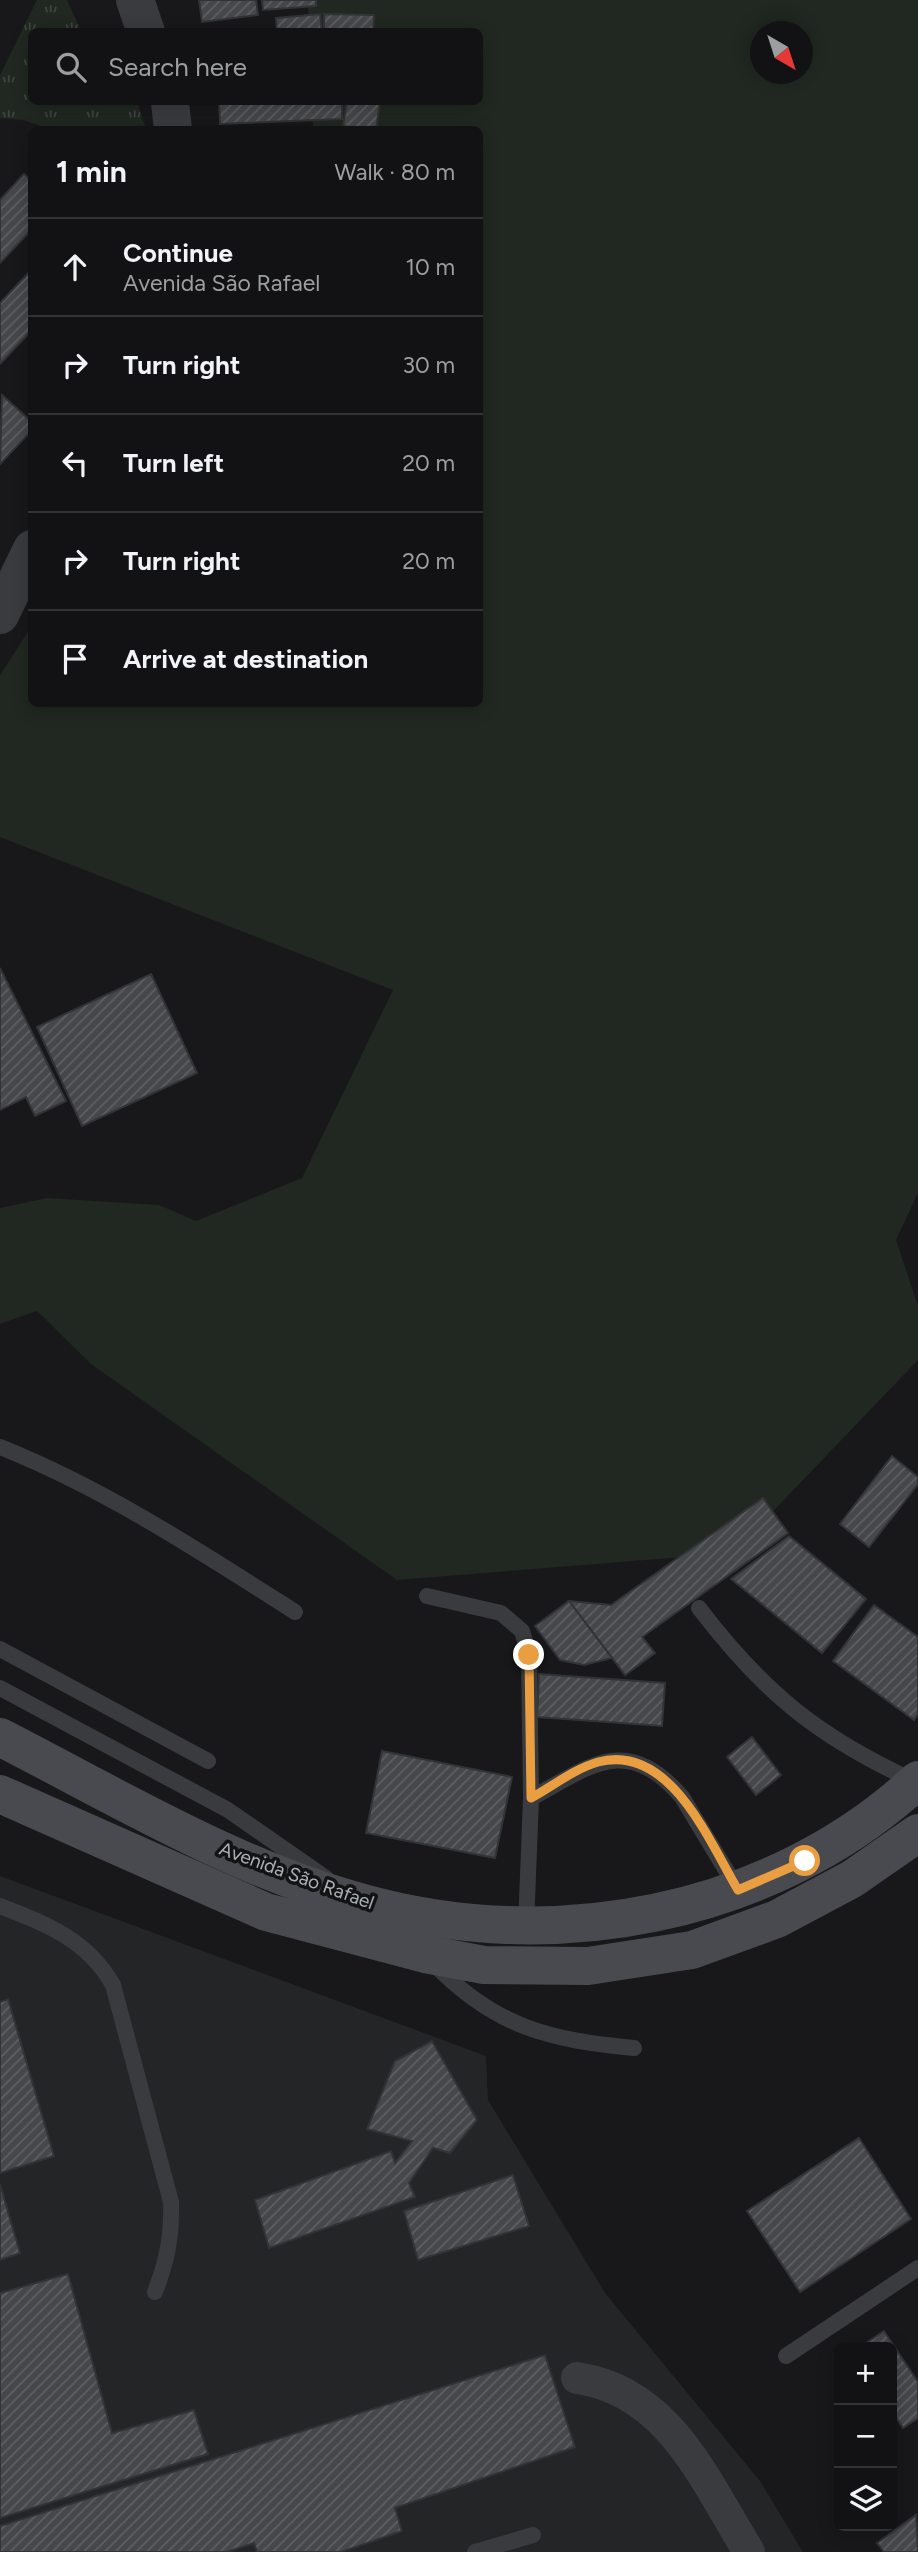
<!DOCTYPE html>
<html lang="en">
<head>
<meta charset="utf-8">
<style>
  :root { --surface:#121214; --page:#1f2022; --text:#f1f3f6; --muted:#9c9ea0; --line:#313234 }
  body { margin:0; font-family:Figtree,sans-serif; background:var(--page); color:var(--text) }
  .controls { position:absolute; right:21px; bottom:21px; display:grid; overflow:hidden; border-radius:10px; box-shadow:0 4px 18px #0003 }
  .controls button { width:63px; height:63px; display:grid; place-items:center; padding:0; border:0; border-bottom:2px solid var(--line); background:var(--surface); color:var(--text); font:35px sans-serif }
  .compass { position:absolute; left:750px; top:21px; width:63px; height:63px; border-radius:50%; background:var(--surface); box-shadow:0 4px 18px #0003; rotate:141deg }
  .stop { position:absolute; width:21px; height:21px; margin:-16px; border:5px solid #e99e41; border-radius:50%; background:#fff }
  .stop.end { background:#e99e41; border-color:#fff; box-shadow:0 2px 7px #0008 }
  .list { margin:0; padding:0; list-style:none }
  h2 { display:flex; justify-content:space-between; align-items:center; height:91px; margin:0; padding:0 28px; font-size:30px }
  h2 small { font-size:23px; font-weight:400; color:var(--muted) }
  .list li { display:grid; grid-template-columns:46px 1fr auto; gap:21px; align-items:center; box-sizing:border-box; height:98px; padding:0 28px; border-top:2px solid var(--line) }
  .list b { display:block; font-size:26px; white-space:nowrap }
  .list p { margin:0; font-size:23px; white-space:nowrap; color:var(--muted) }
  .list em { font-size:23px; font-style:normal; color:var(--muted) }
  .icon { flex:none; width:38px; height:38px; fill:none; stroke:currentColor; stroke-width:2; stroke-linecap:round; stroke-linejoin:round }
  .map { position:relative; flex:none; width:918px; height:2552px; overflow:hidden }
  .search { position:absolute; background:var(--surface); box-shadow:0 4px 18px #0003; left:28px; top:28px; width:455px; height:77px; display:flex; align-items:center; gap:18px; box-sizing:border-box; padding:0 24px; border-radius:10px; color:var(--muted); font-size:26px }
  .panel { position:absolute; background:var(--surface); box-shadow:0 4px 18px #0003; left:28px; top:126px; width:455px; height:581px; border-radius:10px }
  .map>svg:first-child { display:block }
</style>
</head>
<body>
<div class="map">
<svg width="918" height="2552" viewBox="0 0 918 2552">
  <defs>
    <pattern id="grass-tufts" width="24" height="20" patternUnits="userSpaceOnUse" patternTransform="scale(1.75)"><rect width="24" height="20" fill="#202821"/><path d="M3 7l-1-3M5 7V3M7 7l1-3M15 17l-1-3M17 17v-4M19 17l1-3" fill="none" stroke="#3e453f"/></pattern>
    <pattern id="building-hatch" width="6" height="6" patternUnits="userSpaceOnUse" patternTransform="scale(1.75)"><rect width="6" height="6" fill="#45474a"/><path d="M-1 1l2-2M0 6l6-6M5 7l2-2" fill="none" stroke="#5d5f62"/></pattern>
  </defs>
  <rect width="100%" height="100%" fill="#18181a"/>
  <!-- built -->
  <path fill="#242527" d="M 0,1876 L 486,2056 L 488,2100 L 605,2293 L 760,2481 L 803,2552 L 0,2552 Z"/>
  <!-- grass -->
  <path fill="url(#grass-tufts)" d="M 37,0 L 67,0 L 81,31 L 32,32 L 32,102 L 137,102 L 146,129 L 50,129 L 23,120 L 0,118 L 0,75 Z"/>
  <!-- garden -->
  <path fill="#202821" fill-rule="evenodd" d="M 308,0 L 918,0 L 918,1193 L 896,1240 L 918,1306 L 918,1360 L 733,1553 L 397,1580 L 91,1364 L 37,1311 L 0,1324 L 0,1208 L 47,1198 L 159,1205 L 196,1221 L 302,1178 L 393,990 L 0,837 L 0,675 L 31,627 L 32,704 L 480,704 L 480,130 L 313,129 L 312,102 L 480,102 L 480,32 L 309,31 ZM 760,32 L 802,32 L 802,74 L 760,74 Z"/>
  <!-- building -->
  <g fill="url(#building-hatch)" stroke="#323336" stroke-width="2">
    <path d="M 199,0 L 256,0 L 258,15 L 202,22 Z"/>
    <path d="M 262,0 L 316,0 L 316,6 L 263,10 Z"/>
    <path d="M 320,14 L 322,32 L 277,32 L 276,18 Z"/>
    <path d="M 324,14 L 374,15 L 373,32 L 324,32 Z"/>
    <path d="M 219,102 L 342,102 L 342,119 L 220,124 Z"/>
    <path d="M 347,102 L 380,102 L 376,130 L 343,126 Z"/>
    <path d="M 24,174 L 32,181 L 32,229 L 0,263 L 0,200 Z"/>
    <path d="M 32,269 L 32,330 L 0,364 L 0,303 Z"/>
    <path d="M 2,395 L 32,422 L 32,430 L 0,464 Z"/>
    <path d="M 0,968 L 66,1101 L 35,1116 L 26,1097 L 0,1110 Z"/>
    <path d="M 151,974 L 197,1073 L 82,1126 L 37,1027 Z"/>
    <path d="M 892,1456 L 918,1477 L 918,1484 L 869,1547 L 840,1524 Z"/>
    <path d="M 763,1498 L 788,1533 L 642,1637 L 655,1653 L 625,1675 L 569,1601 L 611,1605 Z"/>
    <path d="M 789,1536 L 866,1599 L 822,1653 L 731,1579 Z"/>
    <path d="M 569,1601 L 612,1658 L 584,1665 L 560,1660 L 535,1626 Z"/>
    <path d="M 874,1605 L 918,1637 L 918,1714 L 914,1720 L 833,1661 Z"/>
    <path d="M 539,1674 L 665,1683 L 662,1726 L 537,1717 Z"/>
    <path d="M 752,1737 L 781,1775 L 756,1795 L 727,1757 Z"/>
    <path d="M 382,1751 L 512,1777 L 495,1858 L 366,1833 Z"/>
    <path d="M 8,1999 L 54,2156 L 0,2173 L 0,2002 Z"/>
    <path d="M 432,2041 L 477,2120 L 450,2153 L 433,2148 L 409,2183 L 415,2197 L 269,2248 L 255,2200 L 391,2151 L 395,2163 L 412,2141 L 367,2129 L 395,2061 Z"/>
    <path d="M 859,2138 L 911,2219 L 800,2292 L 747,2211 Z"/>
    <path d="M 513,2175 L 529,2226 L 418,2260 L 404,2211 Z"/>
    <path d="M 0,2184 L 20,2253 L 0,2260 Z"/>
    <path d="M 68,2274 L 112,2433 L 194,2410 L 208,2454 L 0,2518 L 0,2293 Z"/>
    <path d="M 884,2331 L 918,2382 L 918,2418 L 903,2428 L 892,2411 L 892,2347 L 860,2347 Z"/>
    <path d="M 545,2355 L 575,2447 L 395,2508 L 402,2531 L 341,2552 L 257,2552 L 254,2543 L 227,2552 L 0,2552 L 0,2526 Z"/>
    <path d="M 916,2515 L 918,2552 L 884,2552 L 877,2543 Z"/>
  </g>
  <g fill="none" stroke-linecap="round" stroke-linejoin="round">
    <!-- service -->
    <g stroke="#393b3f" stroke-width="16">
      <path d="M 0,1447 C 105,1489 201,1552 295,1612"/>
      <path d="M 427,1596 L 501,1613 L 522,1631 L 529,1655 L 531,1798"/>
      <path d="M 699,1608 C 763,1692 818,1737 914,1781"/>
      <path d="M 0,1649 L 208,1761"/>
      <path d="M 0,1688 L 228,1810 L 326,1878"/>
      <path d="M 0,1906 C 46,1924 87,1939 113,1985 L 171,2202 C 172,2236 167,2261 155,2292"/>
      <path d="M 526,1927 L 531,1798 C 591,1766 626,1733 682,1797 L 738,1890"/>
      <path d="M 434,1964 C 495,2027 549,2040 634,2048"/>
      <path d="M 786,2356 L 918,2268"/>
      <path d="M 475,2552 L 533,2535"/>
    </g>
    <!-- minor -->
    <path stroke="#393b3f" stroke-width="32" d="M 577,2378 C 669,2391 705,2481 749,2552"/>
    <!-- tertiary -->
    <g stroke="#393b3f" stroke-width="38">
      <path d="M 135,0 L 146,32"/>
      <path d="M 170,102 L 173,130"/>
      <path d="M 0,615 L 32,549"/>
    </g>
    <!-- secondary -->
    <g stroke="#484a4f" stroke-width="38">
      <path d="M 0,1737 C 113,1795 237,1869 360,1902 C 551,1956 770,1917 918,1780"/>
      <path d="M 0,1794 L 266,1912 L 425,1954 L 484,1965 L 588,1966 L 692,1950 L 777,1919 L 852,1879 L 918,1833"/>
    </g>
  </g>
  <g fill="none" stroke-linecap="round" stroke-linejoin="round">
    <!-- route -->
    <path stroke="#e99e41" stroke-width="9" d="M 529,1655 L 531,1798 C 553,1786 574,1769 598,1762 C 670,1743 709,1841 738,1890 L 805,1861"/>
  </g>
  <g text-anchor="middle" stroke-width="7" stroke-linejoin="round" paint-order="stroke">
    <!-- street labels -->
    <g font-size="19" fill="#abb1b9" stroke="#131315">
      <text transform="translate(297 1875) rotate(20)" y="7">Avenida São Rafael</text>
    </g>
  </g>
</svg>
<div class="controls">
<button>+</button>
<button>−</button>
<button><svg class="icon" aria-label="layers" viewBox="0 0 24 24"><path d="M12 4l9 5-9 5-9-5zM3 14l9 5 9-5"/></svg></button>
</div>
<svg class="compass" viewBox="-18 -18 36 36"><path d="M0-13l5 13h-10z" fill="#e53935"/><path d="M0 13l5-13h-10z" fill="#9c9ea0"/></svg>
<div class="stop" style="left:805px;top:1861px"></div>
<div class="stop end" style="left:529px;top:1655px"></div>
<div class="search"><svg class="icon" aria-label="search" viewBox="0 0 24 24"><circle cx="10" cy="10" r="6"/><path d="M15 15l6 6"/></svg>Search here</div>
<section class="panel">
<h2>1 min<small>Walk · 80 m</small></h2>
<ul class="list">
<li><svg class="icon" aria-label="ahead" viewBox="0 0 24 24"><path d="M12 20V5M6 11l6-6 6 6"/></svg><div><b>Continue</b><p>Avenida São Rafael</p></div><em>10 m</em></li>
<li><svg class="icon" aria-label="right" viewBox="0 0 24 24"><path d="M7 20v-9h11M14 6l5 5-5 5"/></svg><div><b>Turn right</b></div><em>30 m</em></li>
<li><svg class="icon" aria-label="left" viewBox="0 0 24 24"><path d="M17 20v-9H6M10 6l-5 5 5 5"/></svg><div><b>Turn left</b></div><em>20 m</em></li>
<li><svg class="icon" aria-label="right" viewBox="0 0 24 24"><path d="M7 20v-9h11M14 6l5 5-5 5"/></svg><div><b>Turn right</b></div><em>20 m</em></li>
<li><svg class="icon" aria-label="arrive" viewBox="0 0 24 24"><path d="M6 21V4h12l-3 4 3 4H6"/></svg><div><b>Arrive at destination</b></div></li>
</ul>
</section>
</div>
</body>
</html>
